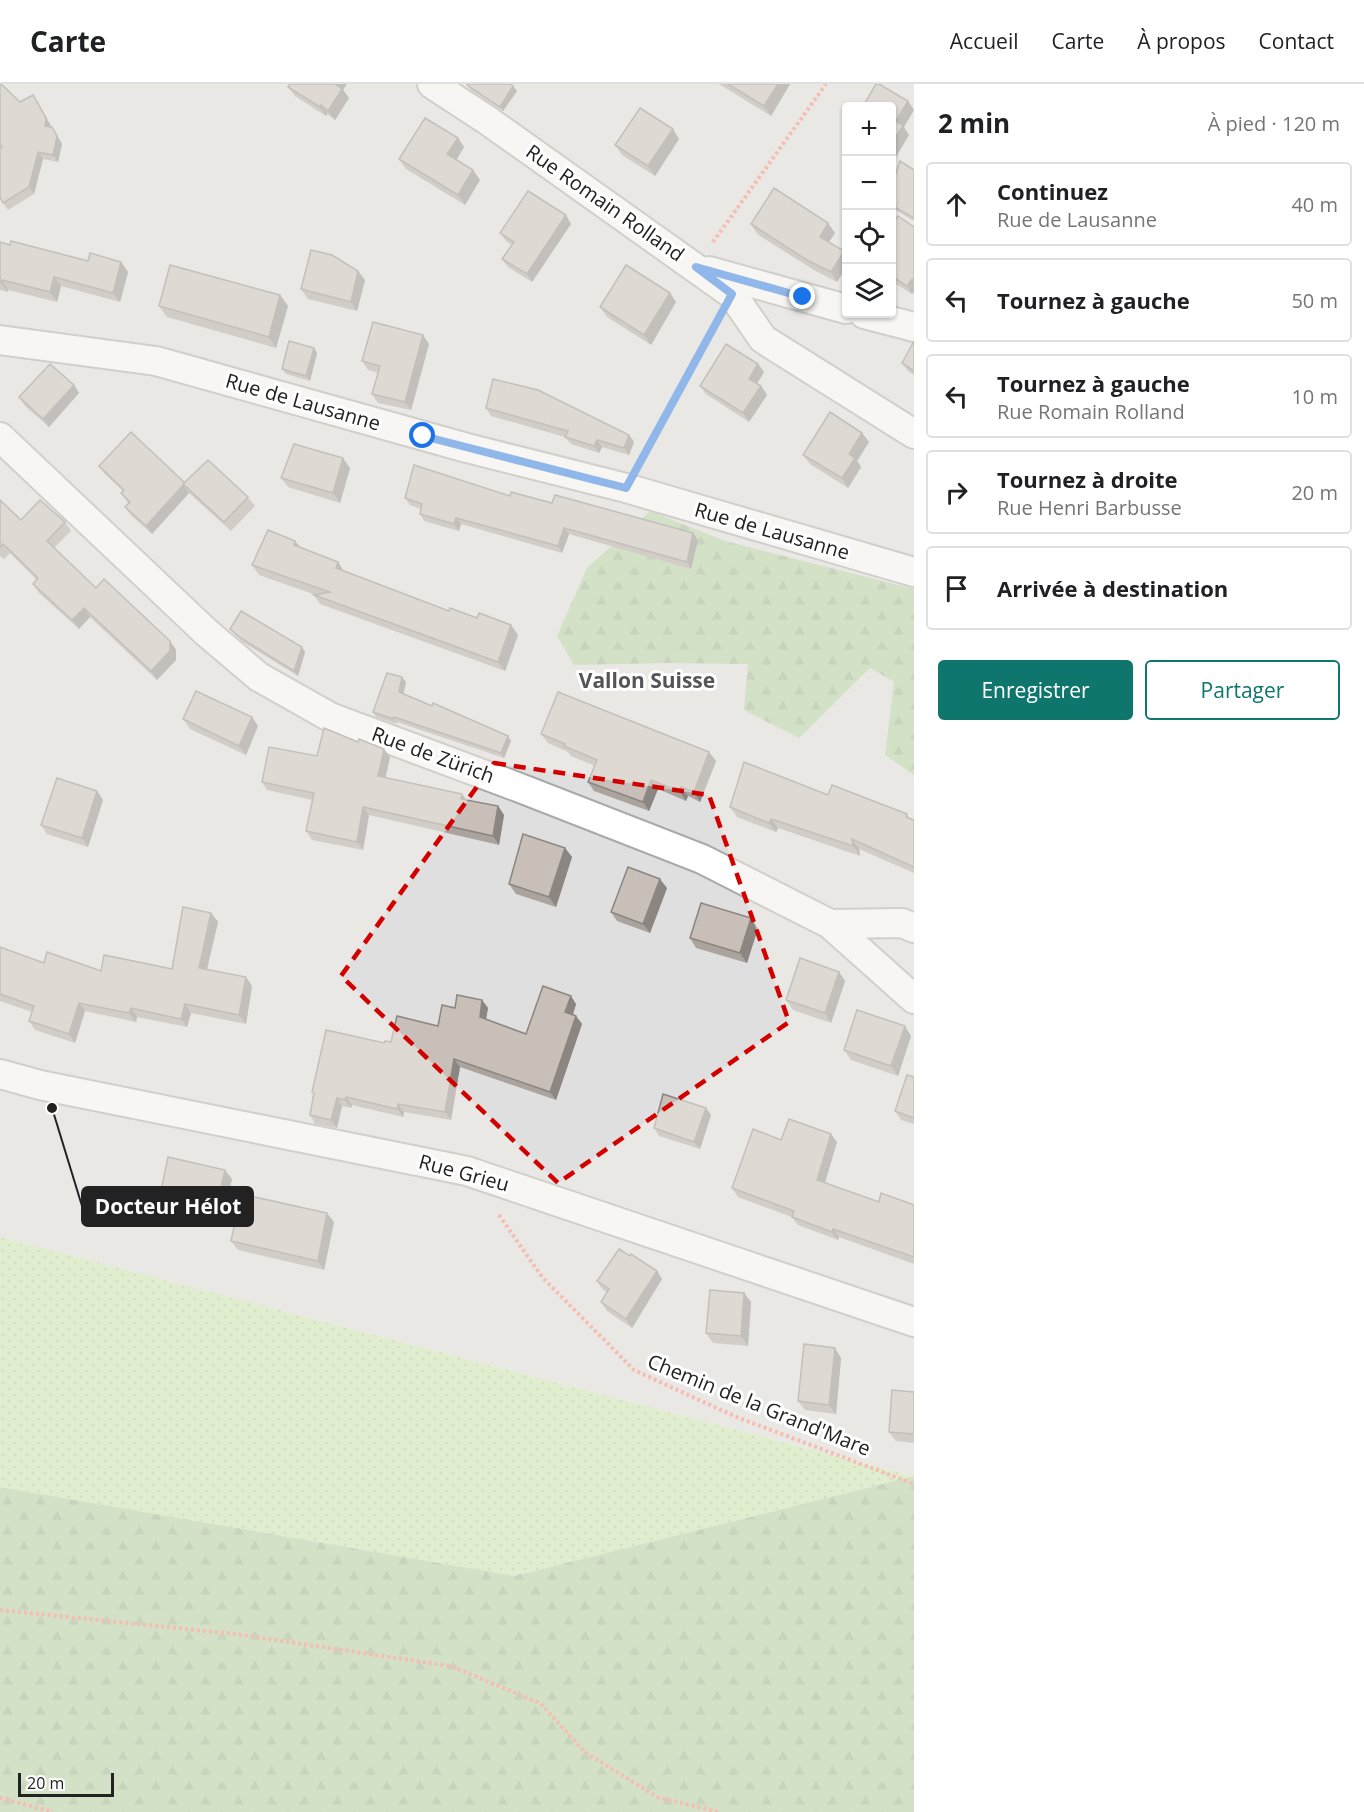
<!DOCTYPE html>
<html lang="fr">
<head>
<meta charset="utf-8">
<style>
  :root { --surface:#fff; --page:#f2f2f2; --text:#202124; --muted:#757577; --line:#e0e0e0; --accent:#0f766e }
  body { margin:0; font-family:"Open Sans",sans-serif; background:var(--page); color:var(--text) }
  .controls { position:absolute; right:18px; top:18px; display:grid; overflow:hidden; border-radius:6px; box-shadow:0 2px 4px #0004 }
  .controls button { width:54px; height:54px; display:grid; place-items:center; padding:0; border:0; border-bottom:2px solid var(--line); background:var(--surface); color:var(--text); font:30px sans-serif }
  .scale { position:absolute; left:18px; bottom:15px; width:96px; box-sizing:border-box; padding-left:6px; border:3px solid #222; border-top:0; font-size:16px; line-height:21px; white-space:nowrap; color:#222; -webkit-text-stroke:4px #fff; paint-order:stroke }
  .stop { position:absolute; width:18px; height:18px; margin:-14px; border:4px solid #1a73e8; border-radius:50%; background:#fff }
  .stop.end { background:#1a73e8; border-color:#fff; box-shadow:0 2px 6px #0008 }
  .list { margin:0; padding:0; list-style:none }
  h2 { display:flex; justify-content:space-between; align-items:center; height:78px; margin:0; padding:0 24px; font-size:26px }
  h2 small { font-size:20px; font-weight:400; color:var(--muted) }
  .list li { display:grid; grid-template-columns:39px 1fr auto; gap:18px; align-items:center; box-sizing:border-box; height:84px; margin:0 12px 12px; padding:0 12px; border:2px solid var(--line); border-radius:6px }
  .list b { display:block; font-size:22px; white-space:nowrap }
  .list p { margin:0; font-size:20px; white-space:nowrap; color:var(--muted) }
  .list em { font-size:20px; font-style:normal; color:var(--muted) }
  .actions { display:flex; gap:12px; padding:18px 24px }
  .actions a { flex:1; padding:14px 0; border:2px solid var(--accent); border-radius:6px; text-align:center; font-size:21px; color:var(--accent) }
  .actions .main { background:var(--accent); color:#fff }
  .icon { flex:none; width:33px; height:33px; fill:none; stroke:currentColor; stroke-width:2; stroke-linecap:round; stroke-linejoin:round }
  .map { position:relative; flex:none; width:914px; height:1728px; overflow:hidden }
  header { display:flex; align-items:center; gap:36px; box-sizing:border-box; height:84px; padding:0 30px; background:var(--surface); border-bottom:2px solid var(--line) }
  header strong { font-size:28px }
  nav { display:flex; gap:33px; margin-inline-start:auto; font-size:21px }
  main { display:flex }
  aside { flex:1; background:var(--surface) }
  .map>svg:first-child { display:block }
</style>
</head>
<body>
<header>
<strong>Carte</strong>
<nav><a>Accueil</a><a>Carte</a><a>À propos</a><a>Contact</a></nav>
</header>
<main>
<div class="map">
<svg width="914" height="1728" viewBox="0 0 914 1728">
  <defs>
    <pattern id="grass-dots" width="8" height="8" patternUnits="userSpaceOnUse" patternTransform="scale(1.5)"><rect width="8" height="8" fill="#cdebb0"/><path d="M2 2h.1M6 6h.1" fill="none" stroke="#b0c997" stroke-width="1.8" stroke-linecap="round"/></pattern>
    <pattern id="forest-firs" width="22" height="20" patternUnits="userSpaceOnUse" patternTransform="scale(1.5)"><rect width="22" height="20" fill="#add19e"/><path d="M5 1l3.5 6h-7zM16 11l3.5 6h-7z" fill="#95b388"/></pattern>
  </defs>
  <rect width="100%" height="100%" fill="#f2efe9"/>
  <!-- residential -->
  <path fill="#e0dfdf" fill-rule="evenodd" d="M 0,0 L 914,0 L 914,1392 L 0,1153 ZM 846,22 L 892,22 L 892,230 L 846,230 Z"/>
  <!-- grass -->
  <path fill="url(#grass-dots)" d="M 0,1153 L 913,1392 L 514,1492 L 0,1403 Z"/>
  <!-- forest -->
  <g fill="url(#forest-firs)">
    <path d="M 650,427 L 725,457 L 914,505 L 914,691 L 885,671 L 894,598 L 870,584 L 799,654 L 744,626 L 748,580 L 667,579 L 574,581 L 557,552 L 587,484 Z"/>
    <path d="M 914,1392 L 914,1728 L 0,1728 L 0,1403 L 514,1492 Z"/>
  </g>
  <g fill="none" stroke-linecap="round" stroke-linejoin="round">
    <!-- street casing -->
    <g stroke="#a9a9a9" stroke-width="32">
      <g id="street">
        <path d="M 432,0 L 487,36 L 732,210 L 763,255 L 914,350"/>
        <path d="M 709,187 L 846,225"/>
        <path d="M 864,230 L 914,243"/>
        <path d="M 0,256 L 156,277 L 467,364 L 626,404 L 914,488"/>
        <path d="M 0,353 L 206,548 L 259,593 L 330,633 L 520,704 L 702,775 L 830,840 L 914,915"/>
        <path d="M 830,840 L 902,839 L 914,844"/>
        <path d="M 0,990 L 40,1001 L 467,1087 L 914,1238"/>
      </g>
    </g>
    <!-- path -->
    <g stroke="#fa8072" stroke-width="4" stroke-dasharray="3 3" stroke-linecap="butt">
      <path d="M 713,158 L 826,0"/>
      <path d="M 640,378 L 715,239"/>
      <path d="M 499,1131 L 542,1193 L 634,1286 L 734,1332 L 914,1400"/>
      <path d="M 0,1526 L 235,1550 L 450,1582 L 540,1619 L 585,1668 L 657,1713 L 719,1728"/>
      <path d="M 0,1714 L 53,1728"/>
    </g>
    <!-- street -->
    <use href="#street" stroke="#fff" stroke-width="28"/>
  </g>
  <!-- wall -->
  <g fill="#aba49e">
    <path d="M 290,0 L 347,0 L 343,6 L 349,14 L 335,36 L 327,30 L 326,32 L 295,12 L 288,3 Z"/>
    <path d="M 719,0 L 790,0 L 771,32 Z"/>
    <path d="M 467,1 L 513,2 L 517,7 L 503,27 L 471,6 Z"/>
    <path d="M 20,18 L 38,18 L 51,42 L 51,43 L 62,60 L 58,78 L 43,75 L 34,110 L 8,126 L 3,119 L 2,63 Z"/>
    <path d="M 458,54 L 464,63 L 456,76 L 480,96 L 465,121 L 406,85 L 399,75 Z"/>
    <path d="M 679,55 L 655,92 L 622,71 L 615,61 Z"/>
    <path d="M 914,86 L 914,137 L 894,125 L 891,121 L 894,116 L 891,111 Z"/>
    <path d="M 571,140 L 532,198 L 508,183 L 502,175 L 512,161 L 506,157 L 500,149 Z"/>
    <path d="M 751,140 L 835,149 L 829,158 L 837,198 L 814,186 L 757,150 Z"/>
    <path d="M 891,142 L 914,143 L 914,208 L 912,210 L 891,197 Z"/>
    <path d="M 0,158 L 10,161 L 88,177 L 121,178 L 128,188 L 120,218 L 61,202 L 57,218 L 8,206 L 8,208 L 0,206 Z"/>
    <path d="M 365,196 L 357,227 L 308,215 L 301,205 Z"/>
    <path d="M 670,209 L 676,218 L 651,261 L 607,233 L 600,223 Z"/>
    <path d="M 280,211 L 288,222 L 276,264 L 167,233 L 159,222 Z"/>
    <path d="M 914,257 L 914,291 L 908,287 L 902,279 Z"/>
    <path d="M 429,260 L 411,326 L 378,319 L 372,310 L 378,289 L 368,286 L 362,277 Z"/>
    <path d="M 314,264 L 317,269 L 310,297 L 286,290 L 282,285 Z"/>
    <path d="M 758,280 L 764,288 L 757,300 L 761,302 L 767,311 L 749,338 L 706,310 L 700,302 Z"/>
    <path d="M 74,301 L 79,309 L 49,343 L 25,322 L 19,313 Z"/>
    <path d="M 486,324 L 629,351 L 634,358 L 629,371 L 602,363 L 599,369 L 571,360 L 565,353 L 491,332 Z"/>
    <path d="M 862,349 L 869,358 L 857,377 L 861,383 L 848,404 L 810,380 L 803,371 Z"/>
    <path d="M 99,382 L 185,399 L 248,413 L 255,422 L 231,447 L 189,409 L 152,450 L 131,431 L 125,423 L 128,419 L 121,409 L 123,407 L 105,390 Z"/>
    <path d="M 350,384 L 340,419 L 288,403 L 281,394 Z"/>
    <path d="M 510,412 L 552,419 L 693,449 L 698,456 L 691,485 L 569,450 L 562,469 L 461,440 L 459,447 L 424,437 L 420,430 L 421,425 L 410,421 L 405,414 Z"/>
    <path d="M 0,416 L 21,436 L 65,438 L 71,447 L 54,464 L 96,504 L 170,557 L 176,566 L 176,576 L 157,596 L 90,533 L 79,545 L 39,509 L 33,500 L 37,496 L 10,469 L 4,475 L 0,472 Z"/>
    <path d="M 295,457 L 300,464 L 338,478 L 344,487 L 449,527 L 477,534 L 511,541 L 518,551 L 505,587 L 320,520 L 314,511 L 316,511 L 259,491 L 252,481 Z"/>
    <path d="M 230,545 L 305,568 L 298,592 L 244,559 L 234,550 Z"/>
    <path d="M 406,598 L 403,609 L 432,622 L 508,652 L 511,657 L 504,674 L 397,638 L 397,640 L 376,633 L 373,628 Z"/>
    <path d="M 252,633 L 258,642 L 246,671 L 190,645 L 183,635 Z"/>
    <path d="M 541,650 L 709,668 L 716,677 L 700,718 L 688,712 L 686,717 L 658,705 L 649,727 L 594,707 L 588,698 L 595,682 L 571,672 L 568,668 L 548,659 Z"/>
    <path d="M 390,673 L 385,694 L 462,710 L 466,717 L 498,722 L 504,731 L 499,761 L 369,731 L 363,766 L 312,756 L 306,747 L 312,716 L 267,706 L 262,698 Z"/>
    <path d="M 97,707 L 103,716 L 88,763 L 47,750 L 41,741 Z"/>
    <path d="M 828,711 L 907,730 L 910,735 L 914,736 L 914,789 L 859,765 L 860,772 L 778,744 L 776,748 L 737,733 L 730,723 Z"/>
    <path d="M 565,764 L 572,773 L 556,823 L 516,810 L 509,800 Z"/>
    <path d="M 667,804 L 650,849 L 617,837 L 611,828 Z"/>
    <path d="M 211,829 L 218,838 L 207,886 L 252,902 L 246,940 L 191,929 L 187,943 L 137,933 L 136,938 L 85,927 L 75,959 L 35,946 L 29,937 L 32,928 L 0,917 L 0,863 L 44,879 L 101,887 L 172,885 Z"/>
    <path d="M 758,844 L 747,879 L 696,864 L 690,854 Z"/>
    <path d="M 839,888 L 845,897 L 831,939 L 793,926 L 786,916 Z"/>
    <path d="M 482,916 L 488,924 L 486,935 L 526,950 L 576,920 L 573,931 L 576,932 L 582,940 L 556,1016 L 460,983 L 451,1036 L 404,1028 L 403,1033 L 352,1021 L 351,1024 L 342,1022 L 337,1044 L 315,1040 L 310,1031 L 313,1010 L 312,1008 L 384,959 L 391,958 L 438,942 L 455,924 Z"/>
    <path d="M 911,952 L 898,992 L 851,976 L 844,966 Z"/>
    <path d="M 914,993 L 914,1040 L 901,1036 L 895,1027 Z"/>
    <path d="M 706,1024 L 711,1031 L 700,1065 L 659,1052 L 654,1044 Z"/>
    <path d="M 781,1056 L 837,1058 L 825,1099 L 879,1118 L 914,1121 L 914,1180 L 839,1153 L 838,1156 L 798,1141 L 792,1133 L 738,1113 L 732,1104 Z"/>
    <path d="M 232,1095 L 222,1138 L 166,1125 L 159,1116 Z"/>
    <path d="M 334,1138 L 324,1186 L 238,1166 L 231,1157 Z"/>
    <path d="M 630,1172 L 657,1187 L 662,1195 L 632,1244 L 607,1227 L 601,1218 L 607,1208 L 603,1206 L 597,1197 Z"/>
    <path d="M 744,1209 L 751,1218 L 748,1262 L 713,1259 L 706,1249 Z"/>
    <path d="M 841,1274 L 836,1330 L 805,1326 L 798,1317 Z"/>
    <path d="M 914,1308 L 914,1359 L 896,1357 L 889,1348 Z"/>
  </g>
  <!-- shaded-wall -->
  <g fill="#8b8681">
    <path d="M 335,0 L 347,0 L 343,6 L 349,14 L 335,36 L 328,27 Z"/>
    <path d="M 778,0 L 790,0 L 771,32 L 764,22 Z"/>
    <path d="M 513,2 L 517,7 L 503,27 L 500,23 Z"/>
    <path d="M 33,11 L 51,42 L 50,49 L 45,42 Z"/>
    <path d="M 908,17 L 914,26 L 904,43 L 909,51 L 896,73 L 891,67 L 891,60 L 896,37 Z"/>
    <path d="M 321,21 L 327,30 L 326,32 L 320,23 Z"/>
    <path d="M 52,43 L 62,60 L 58,78 L 53,71 Z"/>
    <path d="M 673,45 L 679,55 L 655,92 L 648,82 Z"/>
    <path d="M 458,54 L 464,63 L 454,80 L 447,70 Z"/>
    <path d="M 38,68 L 43,75 L 34,110 L 29,103 Z"/>
    <path d="M 473,86 L 480,96 L 465,121 L 458,111 Z"/>
    <path d="M 566,131 L 571,140 L 532,198 L 527,190 Z"/>
    <path d="M 828,139 L 835,149 L 826,162 L 820,153 Z"/>
    <path d="M 844,167 L 846,171 L 846,184 L 837,198 L 831,188 Z"/>
    <path d="M 121,178 L 128,188 L 120,218 L 113,209 Z"/>
    <path d="M 358,187 L 365,196 L 357,227 L 351,218 Z"/>
    <path d="M 54,193 L 61,202 L 57,218 L 50,208 Z"/>
    <path d="M 912,195 L 914,198 L 914,208 L 912,210 L 907,202 Z"/>
    <path d="M 2,196 L 8,206 L 8,208 L 1,199 Z"/>
    <path d="M 670,209 L 676,218 L 651,261 L 644,251 Z"/>
    <path d="M 280,211 L 288,222 L 276,264 L 269,253 Z"/>
    <path d="M 423,251 L 429,260 L 411,326 L 405,318 Z"/>
    <path d="M 314,264 L 317,269 L 310,297 L 306,292 Z"/>
    <path d="M 758,280 L 764,288 L 755,303 L 749,295 Z"/>
    <path d="M 74,301 L 79,309 L 49,343 L 43,335 Z"/>
    <path d="M 761,302 L 767,311 L 749,338 L 743,329 Z"/>
    <path d="M 862,349 L 869,358 L 857,377 L 861,383 L 848,404 L 842,394 L 849,370 Z"/>
    <path d="M 629,351 L 634,358 L 629,371 L 624,364 Z"/>
    <path d="M 597,356 L 602,363 L 599,369 L 594,362 Z"/>
    <path d="M 343,374 L 350,384 L 340,419 L 333,409 Z"/>
    <path d="M 183,401 L 189,409 L 152,450 L 146,442 Z"/>
    <path d="M 456,434 L 461,440 L 459,447 L 454,440 Z"/>
    <path d="M 564,444 L 569,450 L 562,469 L 558,462 Z"/>
    <path d="M 693,449 L 698,456 L 691,485 L 687,478 Z"/>
    <path d="M 295,457 L 302,466 L 294,461 Z"/>
    <path d="M 338,478 L 344,488 L 336,484 Z"/>
    <path d="M 84,524 L 90,533 L 79,545 L 72,536 Z"/>
    <path d="M 511,541 L 518,551 L 505,587 L 498,578 Z"/>
    <path d="M 170,557 L 176,566 L 176,576 L 157,596 L 151,587 Z"/>
    <path d="M 302,563 L 305,568 L 298,592 L 294,587 Z"/>
    <path d="M 402,593 L 406,598 L 403,613 L 399,608 Z"/>
    <path d="M 252,633 L 258,642 L 246,671 L 239,662 Z"/>
    <path d="M 508,652 L 511,657 L 504,674 L 501,669 Z"/>
    <path d="M 384,665 L 390,673 L 384,701 L 378,692 Z"/>
    <path d="M 709,668 L 716,677 L 700,718 L 694,708 Z"/>
    <path d="M 651,696 L 658,705 L 649,727 L 643,718 Z"/>
    <path d="M 681,703 L 688,712 L 686,717 L 679,707 Z"/>
    <path d="M 97,707 L 103,716 L 88,763 L 82,754 Z"/>
    <path d="M 462,710 L 468,718 L 461,715 Z"/>
    <path d="M 498,722 L 504,731 L 499,761 L 493,752 Z"/>
    <path d="M 363,723 L 369,731 L 363,766 L 357,758 Z"/>
    <path d="M 771,735 L 778,744 L 776,748 L 769,739 Z"/>
    <path d="M 852,755 L 859,765 L 860,772 L 853,762 Z"/>
    <path d="M 565,764 L 572,773 L 556,823 L 549,813 Z"/>
    <path d="M 660,795 L 667,804 L 650,849 L 643,840 Z"/>
    <path d="M 211,829 L 218,838 L 205,893 L 199,884 Z"/>
    <path d="M 751,834 L 758,844 L 747,879 L 740,869 Z"/>
    <path d="M 839,888 L 845,897 L 831,939 L 825,929 Z"/>
    <path d="M 246,893 L 252,902 L 246,940 L 239,931 Z"/>
    <path d="M 571,912 L 576,920 L 571,936 L 565,928 Z"/>
    <path d="M 482,916 L 488,924 L 485,941 L 480,933 Z"/>
    <path d="M 79,919 L 85,927 L 75,959 L 69,950 Z"/>
    <path d="M 185,920 L 191,929 L 187,943 L 181,935 Z"/>
    <path d="M 131,924 L 137,933 L 136,938 L 129,929 Z"/>
    <path d="M 576,932 L 582,940 L 556,1016 L 550,1008 Z"/>
    <path d="M 905,942 L 911,952 L 898,992 L 891,982 Z"/>
    <path d="M 454,975 L 460,983 L 451,1036 L 445,1028 Z"/>
    <path d="M 346,1013 L 352,1021 L 351,1024 L 345,1016 Z"/>
    <path d="M 337,1014 L 342,1022 L 337,1044 L 331,1036 Z"/>
    <path d="M 398,1020 L 404,1028 L 403,1033 L 397,1025 Z"/>
    <path d="M 706,1024 L 711,1031 L 700,1065 L 694,1058 Z"/>
    <path d="M 831,1050 L 837,1058 L 823,1105 L 817,1096 Z"/>
    <path d="M 225,1086 L 232,1095 L 222,1138 L 215,1128 Z"/>
    <path d="M 327,1129 L 334,1138 L 324,1186 L 318,1177 Z"/>
    <path d="M 833,1145 L 839,1153 L 838,1156 L 832,1148 Z"/>
    <path d="M 657,1187 L 662,1195 L 632,1244 L 626,1235 Z"/>
    <path d="M 744,1209 L 751,1218 L 748,1262 L 741,1252 Z"/>
    <path d="M 835,1264 L 841,1274 L 836,1330 L 829,1321 Z"/>
  </g>
  <!-- building -->
  <g fill="#c7bfb8" stroke="#8b8681" stroke-width="1.5">
    <path d="M 0,0 L 1,0 L 20,18 L 33,11 L 46,34 L 45,42 L 52,43 L 57,52 L 53,71 L 38,68 L 29,103 L 3,119 L 0,113 L 0,64 L 2,63 L 0,60 Z"/>
    <path d="M 290,0 L 335,0 L 342,5 L 328,27 L 321,21 L 320,23 L 288,3 Z"/>
    <path d="M 468,0 L 510,0 L 513,2 L 500,23 L 467,1 Z"/>
    <path d="M 728,0 L 778,0 L 764,22 Z"/>
    <path d="M 876,0 L 879,0 L 908,17 L 896,37 L 903,42 L 891,60 L 891,22 L 863,22 Z"/>
    <path d="M 640,24 L 673,45 L 648,82 L 615,61 Z"/>
    <path d="M 425,34 L 458,54 L 447,70 L 473,86 L 458,111 L 399,75 Z"/>
    <path d="M 900,77 L 914,86 L 914,134 L 891,121 L 895,114 L 891,111 L 891,104 Z"/>
    <path d="M 774,104 L 828,139 L 820,153 L 844,167 L 831,188 L 807,176 L 751,140 Z"/>
    <path d="M 528,107 L 566,131 L 527,190 L 502,175 L 514,158 L 500,149 Z"/>
    <path d="M 898,132 L 914,143 L 914,196 L 912,195 L 907,202 L 891,192 L 891,142 Z"/>
    <path d="M 11,157 L 88,177 L 90,169 L 121,178 L 113,209 L 54,193 L 50,208 L 2,196 L 1,199 L 0,198 L 0,158 L 10,161 Z"/>
    <path d="M 311,166 L 332,171 L 358,187 L 351,218 L 301,205 Z"/>
    <path d="M 170,181 L 280,211 L 269,253 L 159,222 Z"/>
    <path d="M 626,181 L 670,209 L 644,251 L 600,223 Z"/>
    <path d="M 373,238 L 423,251 L 405,318 L 372,310 L 380,282 L 362,277 Z"/>
    <path d="M 289,257 L 314,264 L 306,292 L 282,285 Z"/>
    <path d="M 914,257 L 914,287 L 902,279 Z"/>
    <path d="M 726,260 L 758,280 L 749,295 L 761,302 L 743,329 L 700,302 Z"/>
    <path d="M 50,280 L 74,301 L 43,335 L 19,313 Z"/>
    <path d="M 493,295 L 538,306 L 629,351 L 624,364 L 597,356 L 594,362 L 565,353 L 568,347 L 486,324 Z"/>
    <path d="M 830,328 L 862,349 L 849,370 L 855,374 L 842,394 L 803,371 Z"/>
    <path d="M 131,348 L 185,399 L 146,442 L 125,423 L 130,418 L 121,409 L 124,406 L 99,382 Z"/>
    <path d="M 294,360 L 343,374 L 333,409 L 281,394 Z"/>
    <path d="M 208,376 L 248,413 L 224,438 L 183,400 Z"/>
    <path d="M 414,381 L 510,412 L 511,408 L 552,419 L 555,411 L 693,449 L 687,478 L 564,444 L 558,462 L 456,434 L 454,440 L 420,430 L 422,420 L 405,414 Z"/>
    <path d="M 0,416 L 21,436 L 40,416 L 65,438 L 47,457 L 96,504 L 104,495 L 170,557 L 170,567 L 151,587 L 84,524 L 72,536 L 33,500 L 38,494 L 3,460 L 0,464 Z"/>
    <path d="M 268,446 L 295,457 L 294,461 L 338,478 L 336,484 L 449,527 L 450,524 L 477,534 L 479,529 L 511,541 L 498,578 L 314,511 L 330,508 L 252,481 Z"/>
    <path d="M 241,527 L 302,563 L 294,587 L 241,554 L 230,545 Z"/>
    <path d="M 387,589 L 402,593 L 399,608 L 432,622 L 433,619 L 508,652 L 501,669 L 394,633 L 393,635 L 373,628 Z"/>
    <path d="M 196,607 L 252,633 L 239,662 L 183,635 Z"/>
    <path d="M 558,608 L 709,668 L 694,708 L 681,703 L 679,707 L 651,696 L 643,718 L 588,698 L 597,676 L 564,662 L 565,660 L 541,650 Z"/>
    <path d="M 324,644 L 358,658 L 359,655 L 384,665 L 378,692 L 462,710 L 461,715 L 498,722 L 493,752 L 363,723 L 357,758 L 306,747 L 314,709 L 262,698 L 269,663 L 317,672 Z"/>
    <path d="M 744,678 L 828,711 L 832,701 L 907,730 L 906,733 L 914,736 L 914,783 L 852,755 L 853,762 L 771,735 L 769,739 L 730,723 Z"/>
    <path d="M 57,694 L 97,707 L 82,754 L 41,741 Z"/>
    <path d="M 523,750 L 565,764 L 549,813 L 509,800 Z"/>
    <path d="M 628,783 L 660,795 L 643,840 L 611,828 Z"/>
    <path d="M 701,819 L 751,834 L 740,869 L 690,854 Z"/>
    <path d="M 183,823 L 211,829 L 199,884 L 246,893 L 239,931 L 185,920 L 181,935 L 131,924 L 129,929 L 79,919 L 69,950 L 29,937 L 34,922 L 0,910 L 0,863 L 44,879 L 47,868 L 101,887 L 104,871 L 172,885 Z"/>
    <path d="M 800,874 L 839,888 L 825,929 L 786,916 Z"/>
    <path d="M 543,902 L 571,912 L 565,928 L 576,932 L 550,1008 L 454,975 L 445,1028 L 398,1020 L 397,1025 L 346,1013 L 345,1016 L 337,1014 L 331,1036 L 310,1031 L 314,1009 L 312,1008 L 326,946 L 384,959 L 385,957 L 391,958 L 397,932 L 438,942 L 442,921 L 455,924 L 457,911 L 482,916 L 480,933 L 526,950 Z"/>
    <path d="M 857,926 L 905,942 L 891,982 L 844,966 Z"/>
    <path d="M 907,991 L 914,993 L 914,1034 L 895,1027 Z"/>
    <path d="M 663,1010 L 706,1024 L 694,1058 L 654,1044 Z"/>
    <path d="M 789,1035 L 831,1050 L 817,1096 L 879,1118 L 881,1109 L 914,1121 L 914,1173 L 833,1145 L 832,1148 L 792,1133 L 794,1127 L 732,1104 L 753,1045 L 781,1056 Z"/>
    <path d="M 168,1073 L 225,1086 L 215,1128 L 159,1116 Z"/>
    <path d="M 241,1110 L 327,1129 L 318,1177 L 231,1157 Z"/>
    <path d="M 619,1165 L 630,1172 L 631,1170 L 657,1187 L 626,1235 L 601,1218 L 609,1205 L 597,1197 Z"/>
    <path d="M 710,1206 L 744,1209 L 741,1252 L 706,1249 Z"/>
    <path d="M 804,1260 L 835,1264 L 829,1321 L 798,1317 Z"/>
    <path d="M 892,1306 L 914,1308 L 914,1350 L 889,1348 Z"/>
  </g>
  <g fill="none" stroke-linecap="round" stroke-linejoin="round">
    <!-- route -->
    <path stroke="#1a73e8" stroke-width="8" d="M 423,352 L 626,404 L 732,210 L 696,183 L 803,213"/>
  </g>
  <!-- marked area -->
  <path d="M0 0H914V1728H0ZM 494,679 L 709,711 L 789,938 L 558,1099 L 341,892 Z" fill="#f2efe9" fill-opacity=".55" fill-rule="evenodd"/>
  <path fill="none" stroke="#d40000" stroke-width="4.5" stroke-dasharray="12 8" stroke-linejoin="round" d="M 494,679 L 709,711 L 789,938 L 558,1099 L 341,892 Z"/>
  <g text-anchor="middle" stroke-width="6" stroke-linejoin="round" paint-order="stroke">
    <!-- street labels -->
    <g font-size="20" fill="#222" stroke="#fff">
      <text transform="translate(605 119) rotate(35)" y="7">Rue Romain Rolland</text>
      <text transform="translate(303 318) rotate(16)" y="7">Rue de Lausanne</text>
      <text transform="translate(772 447) rotate(16)" y="7">Rue de Lausanne</text>
      <text transform="translate(433 671) rotate(20)" y="7">Rue de Zürich</text>
      <text transform="translate(464 1089) rotate(15)" y="7">Rue Grieu</text>
      <text transform="translate(759 1321) rotate(22)" y="7">Chemin de la Grand'Mare</text>
    </g>
    <!-- neighbourhood labels -->
    <g font-size="21" font-weight="bold" fill="#555" stroke="#fff">
      <text x="647" y="604">Vallon Suisse</text>
    </g>
  </g>
  <!-- callouts -->
  <path fill="none" stroke="#222" stroke-width="2" d="M52 1024L82 1122"/>
  <circle fill="#222" stroke="#fff" stroke-width="2" cx="52" cy="1024" r="6"/>
  <rect fill="#222" stroke="#222" stroke-width="2" x="82" y="1103" width="171" height="39" rx="6"/>
  <g font-size="21" text-anchor="middle" font-weight="bold" fill="#fff">
    <text x="168" y="1130">Docteur Hélot</text>
  </g>
</svg>
<div class="controls">
<button>+</button>
<button>−</button>
<button><svg class="icon" aria-label="locate" viewBox="0 0 24 24"><circle cx="12" cy="12" r="6"/><path d="M12 2v4M12 18v4M2 12h4M18 12h4"/></svg></button>
<button><svg class="icon" aria-label="layers" viewBox="0 0 24 24"><path d="M12 4l9 5-9 5-9-5zM3 14l9 5 9-5"/></svg></button>
</div>
<div class="scale">20 m</div>
<div class="stop" style="left:423px;top:352px"></div>
<div class="stop end" style="left:803px;top:213px"></div>
</div>
<aside>
<h2>2 min<small>À pied · 120 m</small></h2>
<ul class="list">
<li><svg class="icon" aria-label="ahead" viewBox="0 0 24 24"><path d="M12 20V5M6 11l6-6 6 6"/></svg><div><b>Continuez</b><p>Rue de Lausanne</p></div><em>40 m</em></li>
<li><svg class="icon" aria-label="left" viewBox="0 0 24 24"><path d="M17 20v-9H6M10 6l-5 5 5 5"/></svg><div><b>Tournez à gauche</b></div><em>50 m</em></li>
<li><svg class="icon" aria-label="left" viewBox="0 0 24 24"><path d="M17 20v-9H6M10 6l-5 5 5 5"/></svg><div><b>Tournez à gauche</b><p>Rue Romain Rolland</p></div><em>10 m</em></li>
<li><svg class="icon" aria-label="right" viewBox="0 0 24 24"><path d="M7 20v-9h11M14 6l5 5-5 5"/></svg><div><b>Tournez à droite</b><p>Rue Henri Barbusse</p></div><em>20 m</em></li>
<li><svg class="icon" aria-label="arrive" viewBox="0 0 24 24"><path d="M6 21V4h12l-3 4 3 4H6"/></svg><div><b>Arrivée à destination</b></div></li>
</ul>
<div class="actions"><a class="main">Enregistrer</a><a>Partager</a></div>
</aside>
</main>
</body>
</html>
